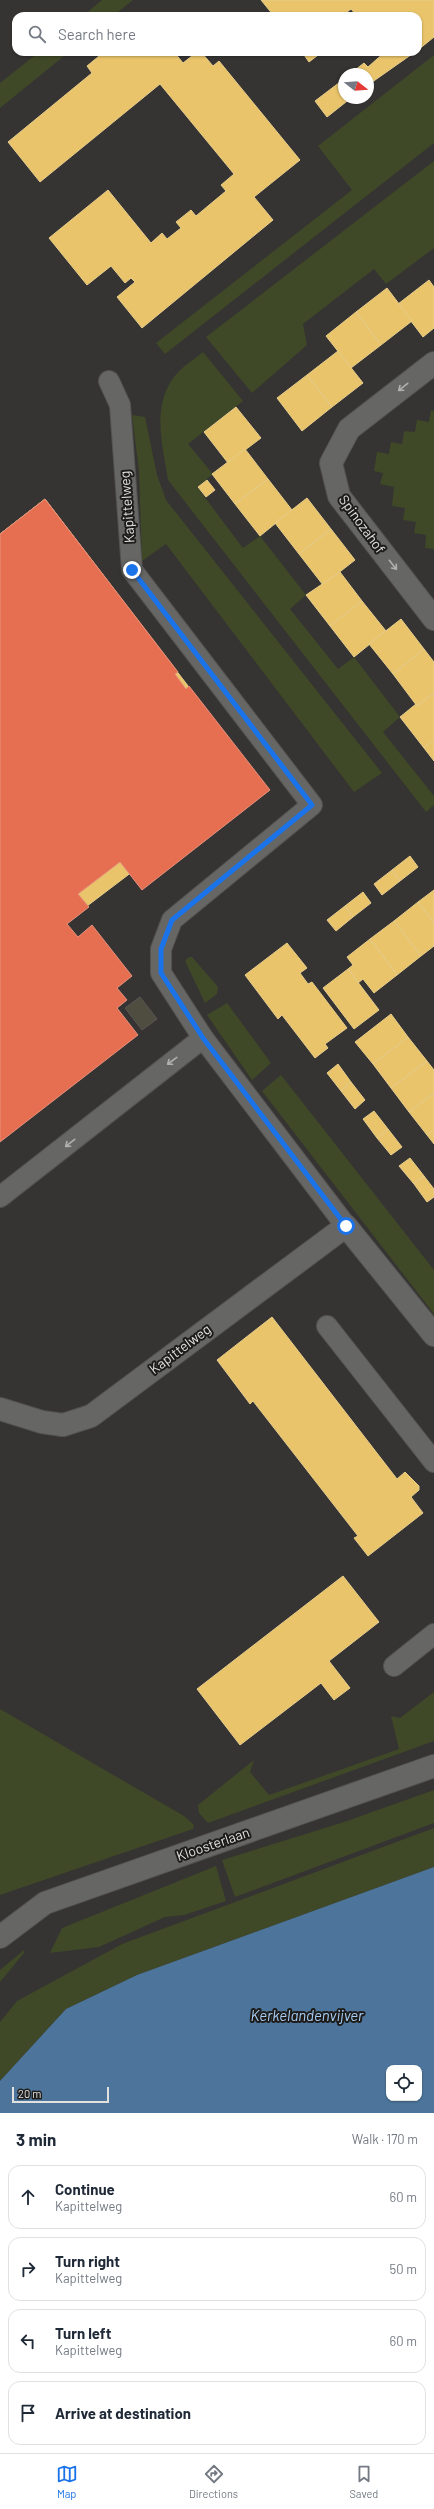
<!DOCTYPE html>
<html lang="en">
<head>
<meta charset="utf-8">
<style>
  :root { --surface:#fff; --page:#f2f2f3; --text:#1f2937; --muted:#747a83; --line:#e0e1e3; --accent:#1a73e8 }
  body { margin:0; font-family:Barlow,sans-serif; background:var(--page); color:var(--text) }
  .controls { position:absolute; right:12px; bottom:12px; display:grid; overflow:hidden; border-radius:8px; box-shadow:0 1px 3px #0004 }
  .controls button { width:36px; height:36px; display:grid; place-items:center; padding:0; border:0; border-bottom:1px solid var(--line); background:var(--surface); color:var(--text); font:20px sans-serif }
  .compass { position:absolute; left:338px; top:68px; width:36px; height:36px; border-radius:50%; background:var(--surface); box-shadow:0 1px 3px #0004; rotate:107deg }
  .scale { position:absolute; left:12px; bottom:10px; width:97px; box-sizing:border-box; padding-left:4px; border:2px solid #e1e1df; border-top:0; font-size:11px; line-height:14px; white-space:nowrap; color:#e1e1df; -webkit-text-stroke:3px #1d1c1b; paint-order:stroke }
  .stop { position:absolute; width:12px; height:12px; margin:-9px; border:3px solid #1a73e8; border-radius:50%; background:#fff }
  .stop.end { background:#1a73e8; border-color:#fff; box-shadow:0 1px 4px #0008 }
  .list { margin:0; padding:0; list-style:none }
  h2 { display:flex; justify-content:space-between; align-items:center; height:52px; margin:0; padding:0 16px; font-size:17px }
  h2 small { font-size:13px; font-weight:400; color:var(--muted) }
  .list li { display:grid; grid-template-columns:26px 1fr auto; gap:12px; align-items:center; box-sizing:border-box; height:64px; margin:0 8px 8px; padding:0 8px; border:1px solid var(--line); border-radius:12px }
  .list b { display:block; font-size:15px; white-space:nowrap }
  .list p { margin:0; font-size:13px; white-space:nowrap; color:var(--muted) }
  .list em { font-size:13px; font-style:normal; color:var(--muted) }
  .icon { flex:none; width:22px; height:22px; fill:none; stroke:currentColor; stroke-width:2; stroke-linecap:round; stroke-linejoin:round }
  .map { position:relative; flex:none; width:434px; height:2113px; overflow:hidden }
  .search { position:absolute; background:var(--surface); box-shadow:0 1px 3px #0004; left:12px; right:12px; top:12px; height:44px; display:flex; align-items:center; gap:10px; box-sizing:border-box; padding:0 14px; border-radius:12px; color:var(--muted); font-size:15px }
  .sheet { height:340px; background:var(--surface) }
  nav { display:flex; justify-content:space-around; align-items:center; box-sizing:border-box; height:56px; border-top:1px solid var(--line); background:var(--surface); font-size:11px; color:var(--muted) }
  nav a { display:grid; justify-items:center; gap:2px }
  nav .on { color:var(--accent) }
  .map>svg:first-child { display:block }
</style>
</head>
<body>
<div class="map">
<svg width="434" height="2113" viewBox="0 0 434 2113">
  <rect width="100%" height="100%" fill="#353432"/>
  <!-- green -->
  <g fill="#3f4827">
    <path d="M 102,0 L 133,0 L 113,16 L 83,16 Z"/>
    <path d="M 39,52 L 69,52 L 0,108 L 0,83 Z"/>
    <path d="M 434,55 L 434,143 L 165,354 L 156,343 L 352,190 L 318,146 Z"/>
    <path d="M 434,161 L 434,248 L 386,284 L 374,269 L 303,324 L 307,345 L 252,393 L 206,337 Z"/>
    <path d="M 203,352 L 243,401 L 188,444 L 213,474 L 197,487 L 243,548 L 260,536 L 306,595 L 290,609 L 338,669 L 354,657 L 400,717 L 383,732 L 434,796 L 434,805 L 426,812 L 168,480 C 162,442 150,402 179,371 C 186,364 196,358 203,352 Z"/>
    <path d="M 431,410 L 434,411 L 434,549 L 425,548 L 426,535 L 414,533 L 416,522 L 403,520 L 405,508 L 392,506 L 394,487 L 380,484 L 383,473 L 374,471 L 377,452 L 389,454 L 391,442 L 402,444 L 404,431 L 415,432 L 417,420 L 429,422 Z"/>
    <path d="M 132,415 L 145,417 L 157,475 L 166,500 L 382,773 L 354,792 L 166,544 L 142,561 L 139,471 Z"/>
    <path d="M 189,957 L 192,957 L 218,987 L 217,994 L 205,1003 L 185,961 Z"/>
    <path d="M 227,1003 L 271,1063 L 252,1080 L 207,1015 Z"/>
    <path d="M 281,1075 L 434,1270 L 434,1314 L 262,1091 Z"/>
    <path d="M 434,1692 L 434,1741 L 208,1823 L 199,1813 L 198,1805 L 254,1760 L 250,1772 L 269,1795 L 399,1749 L 391,1716 L 400,1718 Z"/>
    <path d="M 0,1709 L 184,1816 L 194,1825 L 193,1829 L 0,1895 Z"/>
    <path d="M 434,1790 L 434,1823 L 235,1897 L 222,1860 L 344,1822 Z"/>
    <path d="M 434,1828 L 434,1867 L 137,1975 L 66,2009 L 0,2081 L 0,2022 L 17,2001 L 122,1944 Z"/>
    <path d="M 216,1866 L 226,1901 L 184,1915 L 165,1917 L 99,1947 L 50,1953 L 62,1928 Z"/>
    <path d="M 24,1950 L 24,1953 L 0,1982 L 0,1970 Z"/>
  </g>
  <!-- water -->
  <path fill="#4d759b" fill-rule="evenodd" d="M 434,1867 L 434,2113 L 0,2113 L 0,2081 L 66,2009 L 137,1975 ZM 389,2068 L 419,2068 L 419,2098 L 389,2098 Z"/>
  <!-- homes -->
  <g fill="#e9c46a" stroke="#e7cd8d">
    <path d="M 261,0 L 434,0 L 434,37 L 418,50 L 418,16 L 357,16 L 351,9 L 342,16 L 274,16 Z"/>
    <path d="M 104,52 L 174,52 L 183,63 L 197,52 L 201,52 L 213,66 L 219,61 L 300,160 L 254,197 L 273,220 L 142,328 L 117,297 L 135,282 L 131,278 L 125,283 L 111,266 L 87,285 L 49,238 L 108,190 L 151,243 L 162,233 L 167,239 L 181,228 L 176,222 L 191,210 L 196,216 L 226,191 L 221,185 L 234,174 L 160,84 L 40,182 L 8,142 L 92,73 L 87,66 Z"/>
    <path d="M 302,52 L 322,52 L 309,62 Z"/>
    <path d="M 385,52 L 415,52 L 368,85 L 368,74 L 350,74 L 364,63 L 368,67 Z"/>
    <path d="M 344,79 L 344,98 L 351,98 L 327,117 L 315,101 Z"/>
    <path d="M 429,280 L 434,287 L 434,328 L 423,337 L 398,304 Z"/>
    <path d="M 387,288 L 412,321 L 381,345 L 356,312 Z"/>
    <path d="M 356,312 L 381,345 L 351,368 L 326,336 Z"/>
    <path d="M 338,351 L 363,383 L 332,407 L 307,375 Z"/>
    <path d="M 307,375 L 332,407 L 302,431 L 277,398 Z"/>
    <path d="M 236,407 L 261,438 L 228,463 L 204,432 Z"/>
    <path d="M 245,449 L 268,479 L 235,504 L 212,474 Z"/>
    <path d="M 268,479 L 292,510 L 260,536 L 235,504 Z"/>
    <path d="M 207,480 L 215,490 L 206,497 L 198,487 Z"/>
    <path d="M 307,498 L 331,529 L 299,554 L 275,523 Z"/>
    <path d="M 45,499 L 231,742 L 173,786 L 199,821 L 49,935 L 0,869 L 0,855 L 153,735 L 150,732 L 147,735 L 140,726 L 147,721 L 134,704 L 130,707 L 0,539 L 0,534 Z"/>
    <path d="M 331,529 L 355,560 L 323,585 L 299,554 Z"/>
    <path d="M 340,572 L 362,601 L 330,626 L 306,595 Z"/>
    <path d="M 362,601 L 386,631 L 354,657 L 330,626 Z"/>
    <path d="M 401,619 L 424,649 L 393,674 L 369,644 Z"/>
    <path d="M 424,649 L 434,662 L 434,693 L 417,706 L 393,674 Z"/>
    <path d="M 434,693 L 434,740 L 424,748 L 400,717 L 416,704 L 417,706 Z"/>
    <path d="M 434,740 L 434,761 L 424,748 Z"/>
    <path d="M 410,856 L 418,867 L 400,881 L 392,870 Z"/>
    <path d="M 392,870 L 400,881 L 382,895 L 374,884 Z"/>
    <path d="M 434,890 L 434,923 L 418,902 Z"/>
    <path d="M 363,892 L 371,903 L 353,917 L 345,906 Z"/>
    <path d="M 418,902 L 434,923 L 434,946 L 421,956 L 394,921 Z"/>
    <path d="M 345,906 L 353,917 L 336,931 L 327,920 Z"/>
    <path d="M 394,921 L 421,956 L 397,975 L 370,939 Z"/>
    <path d="M 370,939 L 397,975 L 374,993 L 363,979 L 358,983 L 348,969 L 353,965 L 347,957 Z"/>
    <path d="M 287,943 L 307,968 L 300,973 L 308,984 L 312,982 L 347,1028 L 325,1044 L 328,1048 L 315,1058 L 282,1015 L 278,1019 L 245,975 Z"/>
    <path d="M 348,969 L 379,1010 L 354,1029 L 323,988 Z"/>
    <path d="M 391,1014 L 408,1037 L 373,1064 L 355,1042 Z"/>
    <path d="M 408,1037 L 427,1061 L 391,1088 L 373,1064 Z"/>
    <path d="M 427,1061 L 434,1070 L 434,1093 L 409,1112 L 391,1088 Z"/>
    <path d="M 338,1064 L 351,1082 L 341,1091 L 327,1073 Z"/>
    <path d="M 351,1082 L 365,1100 L 355,1109 L 341,1091 Z"/>
    <path d="M 434,1093 L 434,1130 L 427,1135 L 409,1112 Z"/>
    <path d="M 374,1111 L 388,1129 L 377,1138 L 363,1119 Z"/>
    <path d="M 388,1129 L 402,1147 L 391,1155 L 377,1138 Z"/>
    <path d="M 434,1130 L 434,1144 L 427,1135 Z"/>
    <path d="M 410,1158 L 424,1176 L 414,1184 L 399,1166 Z"/>
    <path d="M 424,1176 L 434,1189 L 434,1197 L 427,1202 L 414,1184 Z"/>
    <path d="M 272,1317 L 397,1479 L 405,1472 L 419,1486 L 419,1490 L 411,1497 L 423,1513 L 368,1556 L 354,1538 L 358,1536 L 253,1401 L 250,1404 L 217,1360 Z"/>
    <path d="M 343,1576 L 379,1622 L 329,1661 L 350,1688 L 334,1700 L 321,1683 L 240,1745 L 197,1689 Z"/>
  </g>
  <!-- shops -->
  <path fill="#e76f51" stroke="#e5917c" d="M 45,499 L 178,672 L 175,674 L 186,689 L 189,686 L 270,790 L 142,890 L 120,862 L 78,894 L 89,907 L 67,924 L 78,937 L 92,925 L 132,976 L 117,988 L 127,1000 L 117,1008 L 138,1035 L 0,1142 L 0,534 Z"/>
  <!-- building -->
  <path fill="#4f4c40" stroke="#585756" d="M 140,997 L 157,1019 L 142,1030 L 125,1008 Z"/>
  <g fill="none" stroke-linecap="round" stroke-linejoin="round">
    <!-- service casing -->
    <g stroke="#545352" stroke-width="22">
      <g id="service">
        <path d="M 109,381 L 120,405 L 132,570 L 312,805 L 172,920 L 161,949 L 161,973 L 203,1038 L 346,1226"/>
        <path d="M 0,1197 L 203,1038"/>
        <path d="M 327,1326 L 434,1462"/>
        <path d="M 394,1666 L 434,1634"/>
      </g>
    </g>
    <!-- minor casing -->
    <g stroke="#545352" stroke-width="24">
      <g id="minor">
        <path d="M 434,363 L 349,429 L 331,463 L 339,496 L 434,619"/>
        <path d="M 0,1409 L 42,1422 L 63,1425 L 91,1416 L 346,1226 L 434,1335"/>
      </g>
    </g>
    <!-- tertiary casing -->
    <g stroke="#545352" stroke-width="24">
      <path id="tertiary" d="M 0,1937 L 45,1903 L 434,1766"/>
    </g>
    <!-- service -->
    <use href="#service" stroke="#666664" stroke-width="20"/>
    <!-- minor -->
    <use href="#minor" stroke="#666664" stroke-width="22"/>
    <!-- tertiary -->
    <use href="#tertiary" stroke="#666664" stroke-width="22"/>
  </g>
  <!-- one-way arrows -->
  <defs><path id="oneway-shaft" d="M-6 0H5M1.5-3L5.5 0L1.5 3" fill="none" stroke-width="1.6" stroke-linecap="round" stroke-linejoin="round"/></defs>
  <g stroke="#b0b0ae">
    <use href="#oneway-shaft" transform="translate(403 387) rotate(142)"/>
    <use href="#oneway-shaft" transform="translate(393 565) rotate(52)"/>
    <use href="#oneway-shaft" transform="translate(172 1061) rotate(143)"/>
    <use href="#oneway-shaft" transform="translate(70 1143) rotate(142)"/>
  </g>
  <g fill="none" stroke-linecap="round" stroke-linejoin="round">
    <!-- route -->
    <path stroke="#1a73e8" stroke-width="5" d="M 132,570 L 312,805 L 172,920 L 161,949 L 161,973 L 203,1038 L 346,1226"/>
  </g>
  <g text-anchor="middle" stroke-width="4" stroke-linejoin="round" paint-order="stroke">
    <!-- street labels -->
    <g font-size="14" fill="#e1e1df" stroke="#1d1c1b">
      <text transform="translate(127 507) rotate(-94)" y="5">Kapittelweg</text>
      <text transform="translate(362 524) rotate(54)" y="5">Spinozahof</text>
      <text transform="translate(180 1349) rotate(-37)" y="5">Kapittelweg</text>
      <text transform="translate(213 1844) rotate(-19)" y="5">Kloosterlaan</text>
    </g>
    <!-- water labels -->
    <g font-size="15" font-style="italic" fill="#a7cdf3" stroke="#1d1c1b">
      <text x="307" y="2021">Kerkelandenvijver</text>
    </g>
  </g>
</svg>
<div class="controls">
<button><svg class="icon" aria-label="locate" viewBox="0 0 24 24"><circle cx="12" cy="12" r="6"/><path d="M12 2v4M12 18v4M2 12h4M18 12h4"/></svg></button>
</div>
<svg class="compass" viewBox="-18 -18 36 36"><path d="M0-13l5 13h-10z" fill="#e53935"/><path d="M0 13l5-13h-10z" fill="#747a83"/></svg>
<div class="scale">20 m</div>
<div class="stop" style="left:346px;top:1226px"></div>
<div class="stop end" style="left:132px;top:570px"></div>
<div class="search"><svg class="icon" aria-label="search" viewBox="0 0 24 24"><circle cx="10" cy="10" r="6"/><path d="M15 15l6 6"/></svg>Search here</div>
</div>
<section class="sheet">
<h2>3 min<small>Walk · 170 m</small></h2>
<ul class="list">
<li><svg class="icon" aria-label="ahead" viewBox="0 0 24 24"><path d="M12 20V5M6 11l6-6 6 6"/></svg><div><b>Continue</b><p>Kapittelweg</p></div><em>60 m</em></li>
<li><svg class="icon" aria-label="right" viewBox="0 0 24 24"><path d="M7 20v-9h11M14 6l5 5-5 5"/></svg><div><b>Turn right</b><p>Kapittelweg</p></div><em>50 m</em></li>
<li><svg class="icon" aria-label="left" viewBox="0 0 24 24"><path d="M17 20v-9H6M10 6l-5 5 5 5"/></svg><div><b>Turn left</b><p>Kapittelweg</p></div><em>60 m</em></li>
<li><svg class="icon" aria-label="arrive" viewBox="0 0 24 24"><path d="M6 21V4h12l-3 4 3 4H6"/></svg><div><b>Arrive at destination</b></div></li>
</ul>
</section>
<nav>
<a class="on"><svg class="icon" aria-label="map" viewBox="0 0 24 24"><path d="M3 6l6-2 6 2 6-2v14l-6 2-6-2-6 2zM9 4v14M15 6v14"/></svg>Map</a>
<a><svg class="icon" aria-label="directions" viewBox="0 0 24 24"><path d="M12 3l9 9-9 9-9-9zM9 14v-3h6M13 9l2 2-2 2"/></svg>Directions</a>
<a><svg class="icon" aria-label="saved" viewBox="0 0 24 24"><path d="M7 4h10v16l-5-4-5 4z"/></svg>Saved</a>
</nav>
</body>
</html>
